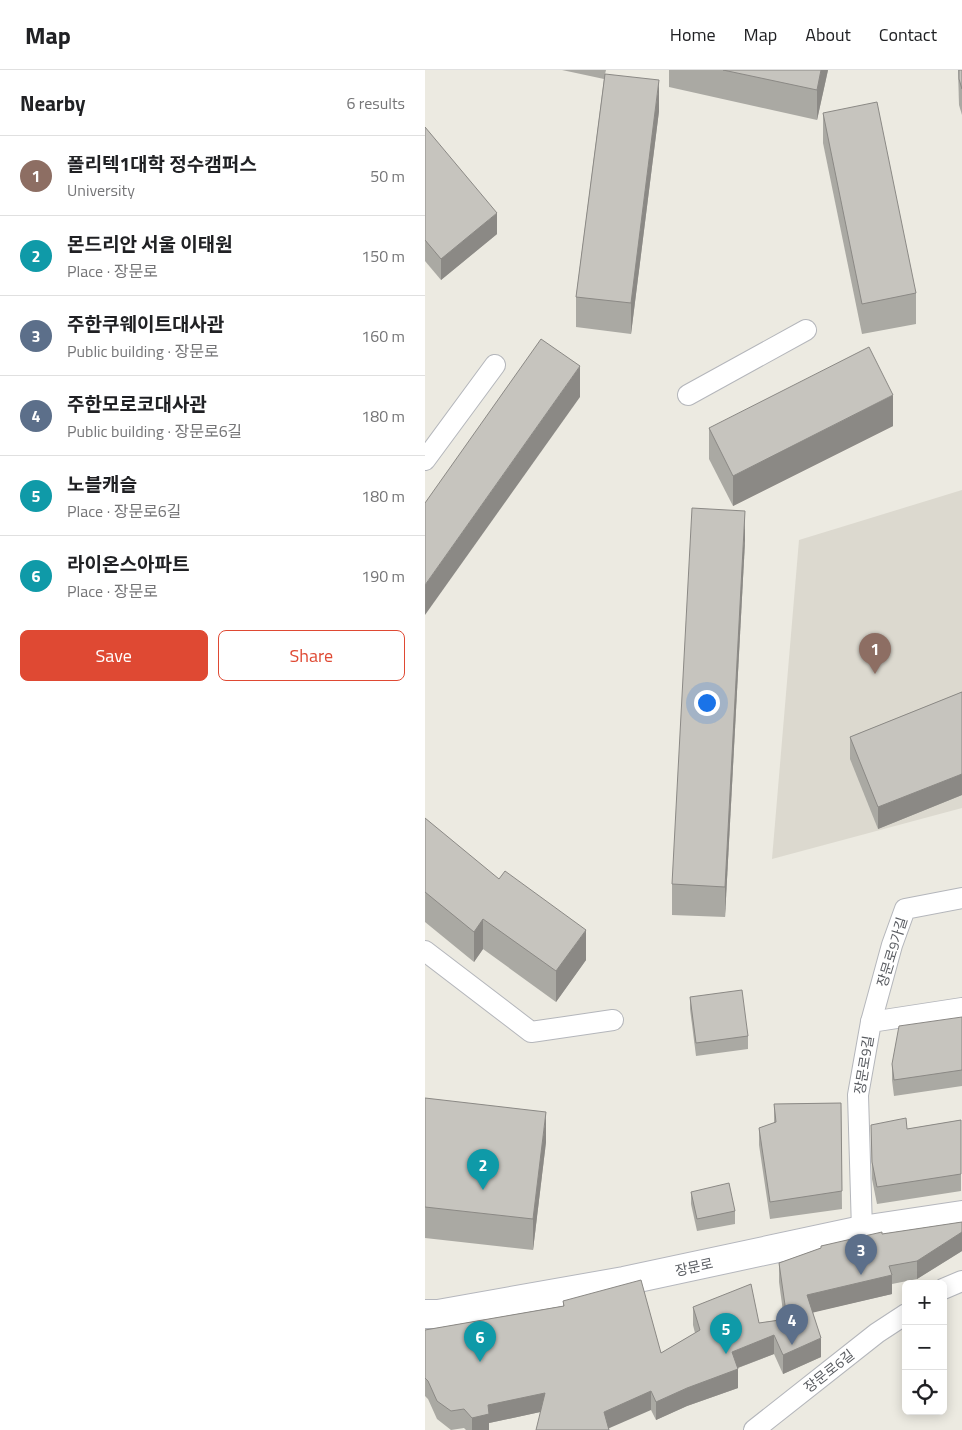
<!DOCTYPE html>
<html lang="en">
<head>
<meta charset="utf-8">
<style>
  :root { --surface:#fff; --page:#f6f6f6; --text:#202124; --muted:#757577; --line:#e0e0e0; --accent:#df4933 }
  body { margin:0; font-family:"Titillium Web","Noto Sans KR",sans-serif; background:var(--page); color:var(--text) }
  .controls { position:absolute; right:15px; bottom:15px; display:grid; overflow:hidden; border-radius:8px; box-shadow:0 2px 12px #0003 }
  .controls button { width:45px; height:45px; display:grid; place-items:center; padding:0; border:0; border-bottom:1px solid var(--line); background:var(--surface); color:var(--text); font:25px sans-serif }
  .you { position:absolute; left:281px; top:632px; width:18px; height:18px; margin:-12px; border:4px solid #fff; border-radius:50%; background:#1a73e8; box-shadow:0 0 0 8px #1a73e833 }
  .badge { display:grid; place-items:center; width:32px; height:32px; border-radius:50%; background:var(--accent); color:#fff; font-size:16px; font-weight:700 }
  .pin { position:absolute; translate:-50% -41px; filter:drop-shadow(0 1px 2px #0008) }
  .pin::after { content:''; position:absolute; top:26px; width:18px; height:15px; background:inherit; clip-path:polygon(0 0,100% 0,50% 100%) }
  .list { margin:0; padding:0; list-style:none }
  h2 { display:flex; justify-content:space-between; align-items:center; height:65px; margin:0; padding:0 20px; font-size:21px }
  h2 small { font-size:16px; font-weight:400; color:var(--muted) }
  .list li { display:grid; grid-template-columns:32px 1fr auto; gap:15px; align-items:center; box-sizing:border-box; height:80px; padding:0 20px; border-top:1px solid var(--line) }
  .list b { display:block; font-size:19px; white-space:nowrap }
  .list p { margin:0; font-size:16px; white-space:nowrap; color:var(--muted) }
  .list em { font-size:16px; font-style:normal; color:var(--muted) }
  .actions { display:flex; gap:10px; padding:15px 20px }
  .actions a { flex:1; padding:11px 0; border:1px solid var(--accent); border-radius:8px; text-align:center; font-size:18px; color:var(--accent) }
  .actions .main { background:var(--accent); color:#fff }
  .icon { flex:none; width:28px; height:28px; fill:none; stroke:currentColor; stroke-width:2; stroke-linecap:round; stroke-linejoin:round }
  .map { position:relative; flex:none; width:537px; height:1360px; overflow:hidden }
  header { display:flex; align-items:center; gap:30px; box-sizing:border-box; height:70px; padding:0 25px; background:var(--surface); border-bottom:1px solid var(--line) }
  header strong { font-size:24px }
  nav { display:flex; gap:28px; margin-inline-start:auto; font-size:18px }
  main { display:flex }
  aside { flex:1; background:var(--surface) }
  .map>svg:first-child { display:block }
</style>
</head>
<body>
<header>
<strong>Map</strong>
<nav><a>Home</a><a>Map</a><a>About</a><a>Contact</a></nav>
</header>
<main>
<aside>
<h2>Nearby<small>6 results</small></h2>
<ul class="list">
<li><span class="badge" style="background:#8d6e63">1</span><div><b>폴리텍1대학 정수캠퍼스</b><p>University</p></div><em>50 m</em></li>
<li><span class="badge" style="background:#0f9aa8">2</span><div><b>몬드리안 서울 이태원</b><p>Place · 장문로</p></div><em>150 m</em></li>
<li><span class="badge" style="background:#5c6f8a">3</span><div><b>주한쿠웨이트대사관</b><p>Public building · 장문로</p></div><em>160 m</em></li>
<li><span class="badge" style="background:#5c6f8a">4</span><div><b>주한모로코대사관</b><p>Public building · 장문로6길</p></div><em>180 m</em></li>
<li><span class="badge" style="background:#0f9aa8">5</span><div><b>노블캐슬</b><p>Place · 장문로6길</p></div><em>180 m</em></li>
<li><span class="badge" style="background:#0f9aa8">6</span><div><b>라이온스아파트</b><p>Place · 장문로</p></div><em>190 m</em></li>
</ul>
<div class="actions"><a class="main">Save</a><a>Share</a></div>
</aside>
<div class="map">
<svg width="537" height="1360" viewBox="0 0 537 1360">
  <rect width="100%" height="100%" fill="#eceae1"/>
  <!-- education -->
  <path fill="#dcd9cf" d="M 537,420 L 537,738 L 347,789 L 374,470 Z"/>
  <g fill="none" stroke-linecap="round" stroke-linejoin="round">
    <!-- street casing -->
    <g stroke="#b4b6bb" stroke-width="22">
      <g id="street">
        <path d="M 263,325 L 381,260"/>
        <path d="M 0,390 L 70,295"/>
        <path d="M 0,881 L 106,962 L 188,950"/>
        <path d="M 446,952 L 467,875 L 480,839 L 537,828"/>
        <path d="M 437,1160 L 433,1025 L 446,952 L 537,938"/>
        <path d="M 518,1219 L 537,1211"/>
        <path d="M 329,1360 L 452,1263 L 481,1244"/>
      </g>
    </g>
    <!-- secondary casing -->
    <g stroke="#b5b7bd" stroke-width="30">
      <path id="secondary" d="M 0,1244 L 13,1244 L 199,1211 L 437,1160 L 537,1145"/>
    </g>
    <!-- street -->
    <use href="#street" stroke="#fff" stroke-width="20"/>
    <!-- secondary -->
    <use href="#secondary" stroke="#fff" stroke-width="28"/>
  </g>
  <!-- wall -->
  <g fill="#aaa9a3">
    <path d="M 137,0 L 181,0 L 180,4 L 234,41 L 206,264 L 151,257 L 151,227 L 179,9 Z"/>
    <path d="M 244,0 L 403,0 L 392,50 L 244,17 Z"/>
    <path d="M 533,0 L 537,0 L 537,45 L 534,35 Z"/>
    <path d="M 398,43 L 491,223 L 491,254 L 437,264 L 398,73 Z"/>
    <path d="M 0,57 L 72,164 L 16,210 L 0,191 Z"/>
    <path d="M 468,356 L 308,436 L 284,389 L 284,358 Z"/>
    <path d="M 320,471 L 300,847 L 247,845 L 247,814 Z"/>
    <path d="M 537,622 L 537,725 L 453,759 L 425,689 L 425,667 Z"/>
    <path d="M 0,748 L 161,890 L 131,932 L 58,879 L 49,892 L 0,852 Z"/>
    <path d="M 265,927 L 323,966 L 323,979 L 271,986 L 265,939 Z"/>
    <path d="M 537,947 L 537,1016 L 469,1026 L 467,1010 L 467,994 Z"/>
    <path d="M 0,1028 L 121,1072 L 108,1180 L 0,1168 Z"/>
    <path d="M 416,1033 L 417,1139 L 345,1149 L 334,1075 L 334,1058 L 349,1053 L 349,1034 Z"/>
    <path d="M 536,1050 L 536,1121 L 452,1134 L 447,1109 L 446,1055 L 482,1059 Z"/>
    <path d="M 266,1122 L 310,1141 L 310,1154 L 272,1161 L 266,1134 Z"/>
    <path d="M 537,1152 L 537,1181 L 492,1209 L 467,1214 L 467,1224 L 388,1242 L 396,1287 L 358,1304 L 349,1284 L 313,1298 L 313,1318 L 262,1336 L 231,1350 L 226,1340 L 115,1342 L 64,1353 L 64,1360 L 41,1360 L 39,1358 L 26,1360 L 12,1349 L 3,1329 L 0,1326 L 0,1260 L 138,1236 L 138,1231 L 236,1283 L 270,1263 L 268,1255 L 268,1237 L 334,1253 L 359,1249 L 354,1212 L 354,1193 L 396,1178 L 396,1176 L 457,1164 Z"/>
  </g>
  <!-- shaded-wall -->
  <g fill="#8b8985">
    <path d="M 396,0 L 403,0 L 392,50 L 392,20 Z"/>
    <path d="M 234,10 L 234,41 L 206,264 L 206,233 Z"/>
    <path d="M 72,143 L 72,164 L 16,210 L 16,189 Z"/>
    <path d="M 155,296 L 155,327 L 0,545 L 0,515 Z"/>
    <path d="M 468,325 L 468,356 L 308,436 L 308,406 Z"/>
    <path d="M 320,441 L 320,471 L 300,847 L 300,817 Z"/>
    <path d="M 537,704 L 537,725 L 453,759 L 453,737 Z"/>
    <path d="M 58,849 L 58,879 L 49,892 L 49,862 Z"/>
    <path d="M 161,860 L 161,890 L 131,932 L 131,901 Z"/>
    <path d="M 121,1042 L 121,1072 L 108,1180 L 108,1149 Z"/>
    <path d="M 537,1162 L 537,1181 L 492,1209 L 492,1191 Z"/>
    <path d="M 467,1205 L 467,1224 L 382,1244 L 382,1225 Z"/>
    <path d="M 349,1265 L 349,1284 L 307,1300 L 307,1282 Z"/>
    <path d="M 396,1268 L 396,1287 L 358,1304 L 358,1285 Z"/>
    <path d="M 313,1299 L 313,1318 L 262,1336 L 231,1350 L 231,1332 L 262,1318 Z"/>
    <path d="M 226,1321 L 226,1340 L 180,1360 L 179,1342 Z"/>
    <path d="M 120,1323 L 120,1341 L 64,1353 L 64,1360 L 47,1360 L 47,1348 L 63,1335 Z"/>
  </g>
  <!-- building -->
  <g fill="#c6c4be" stroke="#8b8985">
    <path d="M 298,0 L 396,0 L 392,20 Z"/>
    <path d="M 534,0 L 537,0 L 537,19 L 534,9 Z"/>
    <path d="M 180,4 L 234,10 L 206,233 L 151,227 Z"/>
    <path d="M 452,32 L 491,223 L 437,234 L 398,43 Z"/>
    <path d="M 0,57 L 72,143 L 16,189 L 0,170 Z"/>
    <path d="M 116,269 L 155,296 L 0,515 L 0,433 Z"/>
    <path d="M 444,277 L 468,325 L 308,406 L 284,358 Z"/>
    <path d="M 267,438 L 320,441 L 300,817 L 247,814 Z"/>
    <path d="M 537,622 L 537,704 L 453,737 L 425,667 Z"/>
    <path d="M 0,748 L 74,809 L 80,801 L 161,860 L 131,901 L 58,849 L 49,862 L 0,822 Z"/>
    <path d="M 317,920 L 323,966 L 271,973 L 265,927 Z"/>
    <path d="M 537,947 L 537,1000 L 469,1010 L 467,994 L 474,956 Z"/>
    <path d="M 0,1028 L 121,1042 L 108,1149 L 0,1137 Z"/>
    <path d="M 416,1033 L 417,1121 L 345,1132 L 334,1058 L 351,1052 L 349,1034 Z"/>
    <path d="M 481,1048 L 482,1059 L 536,1050 L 536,1104 L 452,1117 L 447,1092 L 446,1055 Z"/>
    <path d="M 304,1113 L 310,1141 L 272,1149 L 266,1122 Z"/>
    <path d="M 537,1152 L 537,1162 L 492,1191 L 464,1196 L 467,1205 L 382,1225 L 396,1268 L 358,1285 L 349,1265 L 307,1282 L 313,1299 L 262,1318 L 231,1332 L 226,1321 L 179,1342 L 184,1360 L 111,1360 L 120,1323 L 63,1335 L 64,1344 L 47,1348 L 39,1339 L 26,1341 L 12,1331 L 3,1311 L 0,1308 L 0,1260 L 139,1236 L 138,1231 L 216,1210 L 236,1283 L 275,1260 L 268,1237 L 326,1214 L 334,1253 L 362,1249 L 354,1193 L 396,1178 L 396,1176 L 457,1162 L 457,1164 Z"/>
  </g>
  <g text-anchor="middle" stroke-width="4.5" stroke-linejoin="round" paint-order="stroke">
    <!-- street labels -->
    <g font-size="14" fill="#595c61" stroke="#fff">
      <text transform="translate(467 882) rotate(-73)" y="5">장문로9가길</text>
      <text transform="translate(439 995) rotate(-81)" y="5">장문로9길</text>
      <text transform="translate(269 1197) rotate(-12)" y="5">장문로</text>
      <text transform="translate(404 1301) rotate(-38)" y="5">장문로6길</text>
    </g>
  </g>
</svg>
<div class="controls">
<button>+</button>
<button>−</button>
<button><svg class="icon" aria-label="locate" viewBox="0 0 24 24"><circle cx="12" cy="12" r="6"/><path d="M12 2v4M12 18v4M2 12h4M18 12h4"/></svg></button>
</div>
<div class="you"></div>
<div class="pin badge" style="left:450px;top:604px;background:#8d6e63">1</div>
<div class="pin badge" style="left:58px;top:1120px;background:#0f9aa8">2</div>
<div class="pin badge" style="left:436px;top:1205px;background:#5c6f8a">3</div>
<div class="pin badge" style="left:367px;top:1275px;background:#5c6f8a">4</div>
<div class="pin badge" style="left:301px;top:1284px;background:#0f9aa8">5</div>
<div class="pin badge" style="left:55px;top:1292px;background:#0f9aa8">6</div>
</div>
</main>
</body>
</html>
